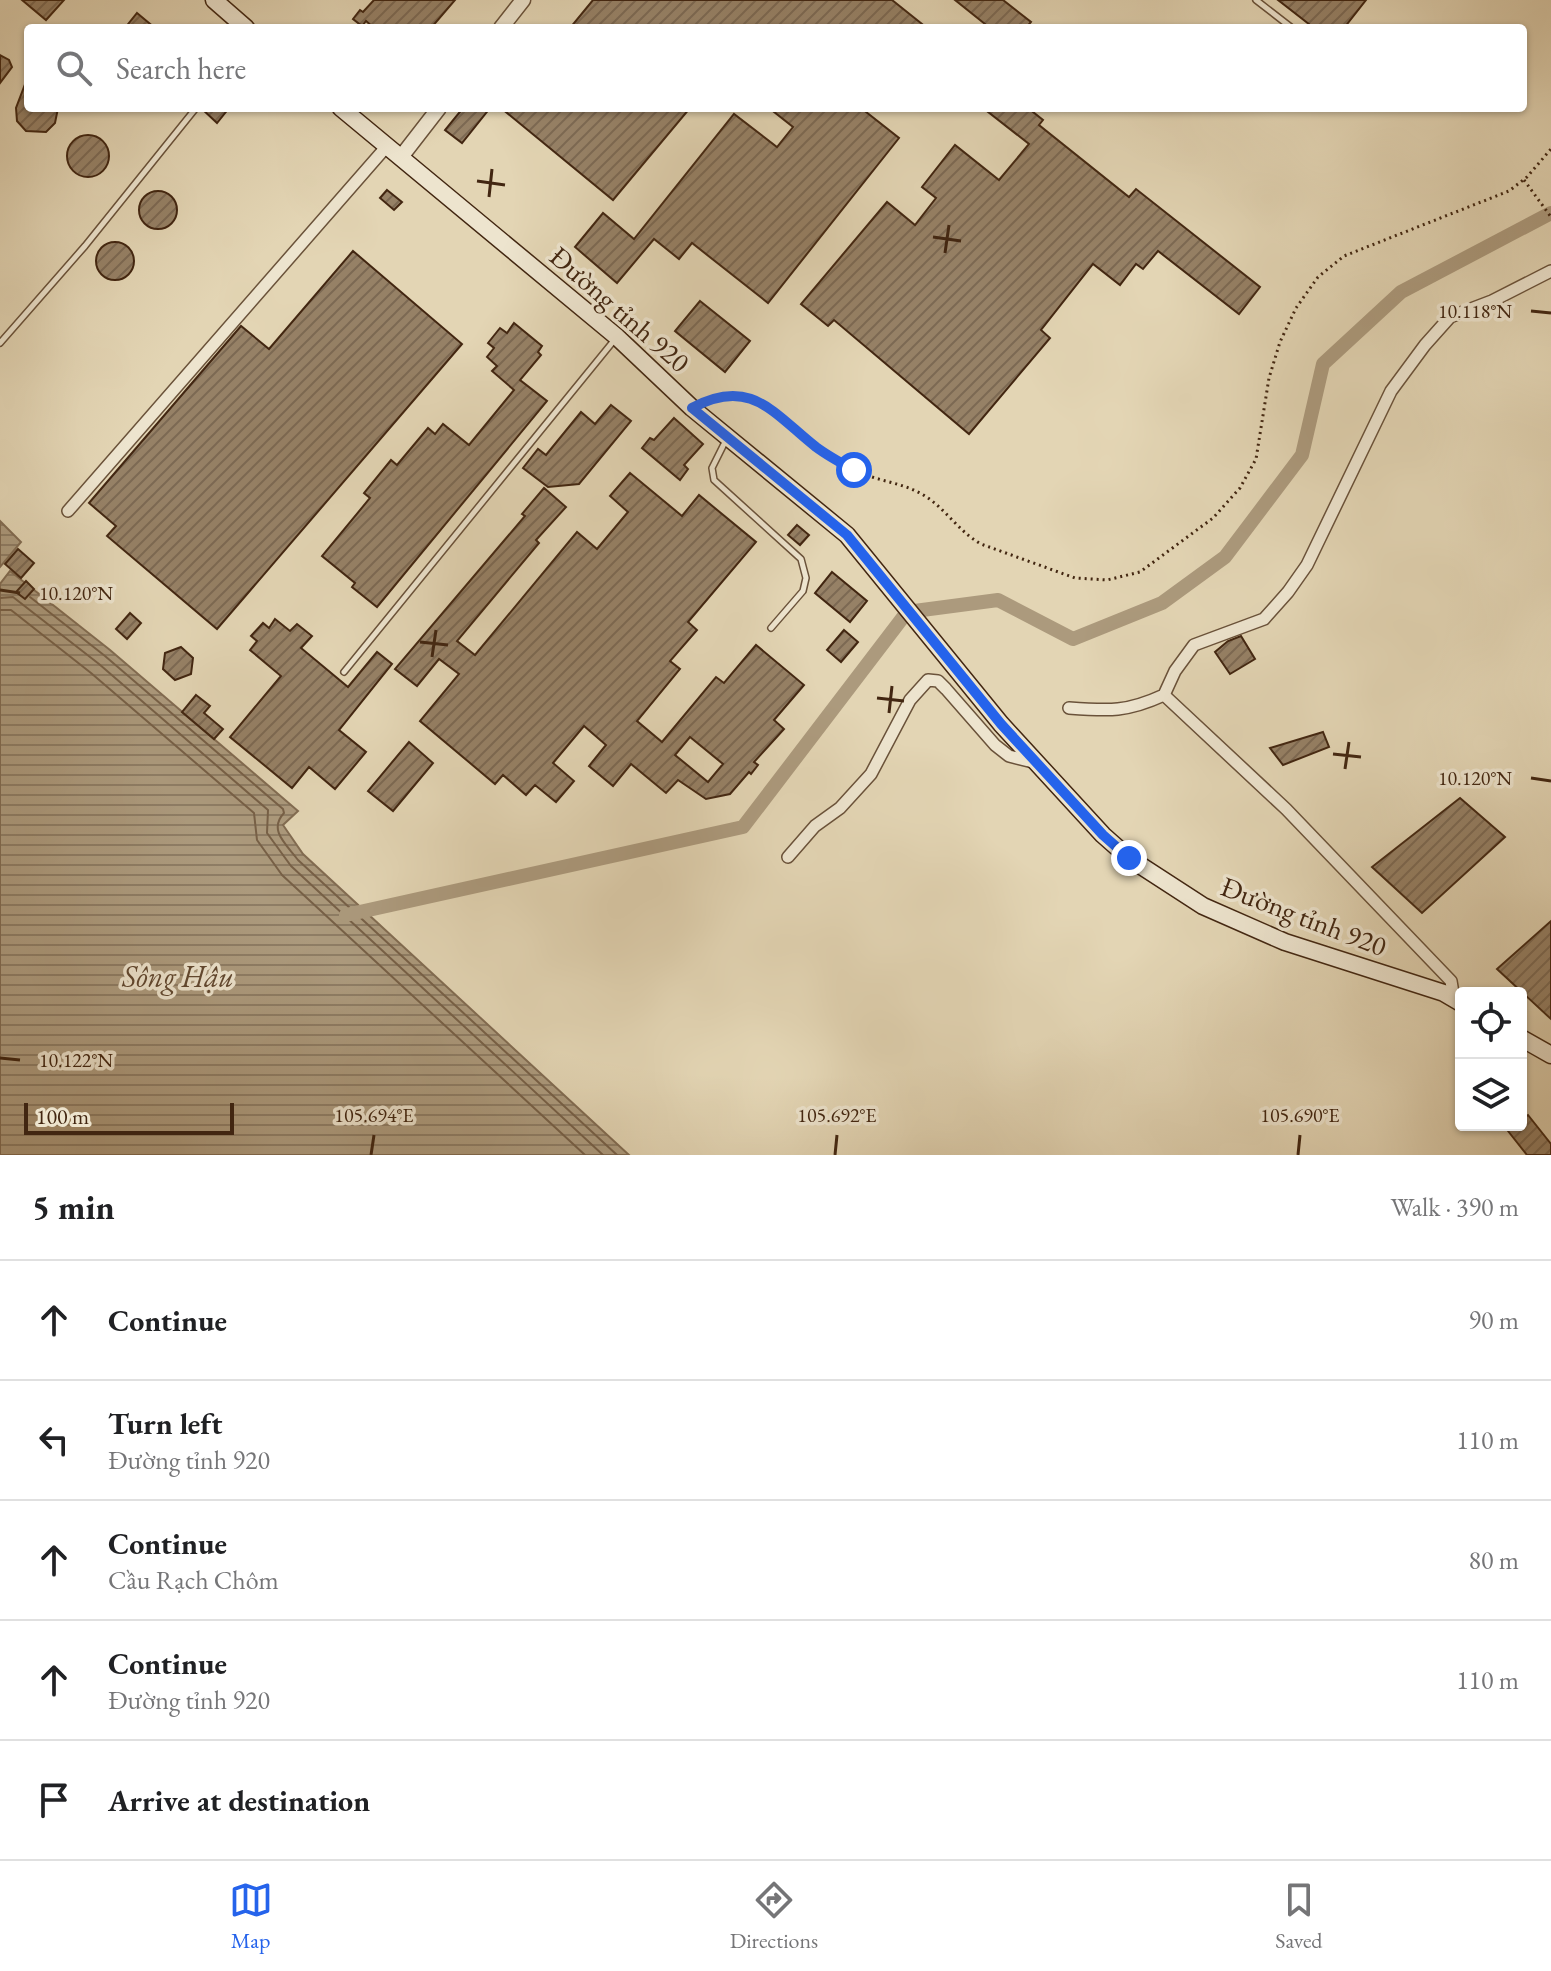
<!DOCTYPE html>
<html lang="en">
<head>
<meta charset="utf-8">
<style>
  :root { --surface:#fff; --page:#f2f2f2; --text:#202124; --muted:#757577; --line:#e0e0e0; --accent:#2563eb }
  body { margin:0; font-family:"EB Garamond",serif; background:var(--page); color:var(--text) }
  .controls { position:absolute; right:24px; bottom:24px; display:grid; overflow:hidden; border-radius:8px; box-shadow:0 2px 6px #0004 }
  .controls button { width:72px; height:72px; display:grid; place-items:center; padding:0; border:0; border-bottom:2px solid var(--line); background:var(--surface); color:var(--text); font:40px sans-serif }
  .scale { position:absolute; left:24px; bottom:20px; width:210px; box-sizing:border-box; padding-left:8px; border:4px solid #422611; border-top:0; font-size:22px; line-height:28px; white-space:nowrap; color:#422611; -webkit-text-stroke:6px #ede4ce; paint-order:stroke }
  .stop { position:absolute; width:24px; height:24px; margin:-18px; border:6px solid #2563eb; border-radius:50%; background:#fff }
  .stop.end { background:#2563eb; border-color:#fff; box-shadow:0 2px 8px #0008 }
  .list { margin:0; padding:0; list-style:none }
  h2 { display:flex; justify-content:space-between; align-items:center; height:104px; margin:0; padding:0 32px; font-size:34px }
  h2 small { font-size:26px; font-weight:400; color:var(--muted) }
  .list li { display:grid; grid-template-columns:52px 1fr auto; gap:24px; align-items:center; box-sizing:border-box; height:120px; padding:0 32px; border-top:2px solid var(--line) }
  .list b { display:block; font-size:30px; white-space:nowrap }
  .list p { margin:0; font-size:26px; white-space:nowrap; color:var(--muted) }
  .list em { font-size:26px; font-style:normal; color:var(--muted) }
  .icon { flex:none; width:44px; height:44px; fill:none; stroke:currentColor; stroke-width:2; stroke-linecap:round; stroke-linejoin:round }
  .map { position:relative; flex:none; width:1551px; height:1155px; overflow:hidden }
  .search { position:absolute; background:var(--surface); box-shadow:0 2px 6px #0004; left:24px; right:24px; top:24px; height:88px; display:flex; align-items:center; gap:20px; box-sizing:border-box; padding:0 28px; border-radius:8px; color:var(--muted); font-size:30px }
  .sheet { height:704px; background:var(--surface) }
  nav { display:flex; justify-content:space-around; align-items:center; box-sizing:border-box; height:112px; border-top:2px solid var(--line); background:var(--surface); font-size:22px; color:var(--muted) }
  nav a { display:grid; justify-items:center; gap:4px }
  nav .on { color:var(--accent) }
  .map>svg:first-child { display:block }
</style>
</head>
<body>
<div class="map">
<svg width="1551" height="1155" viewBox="0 0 1551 1155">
  <defs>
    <pattern id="water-rules" width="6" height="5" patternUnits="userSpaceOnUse" patternTransform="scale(2)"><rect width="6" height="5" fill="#ac9a7d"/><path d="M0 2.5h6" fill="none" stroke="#8e7d65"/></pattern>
    <pattern id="building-hatch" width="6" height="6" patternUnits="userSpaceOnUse" patternTransform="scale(2)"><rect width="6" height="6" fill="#968166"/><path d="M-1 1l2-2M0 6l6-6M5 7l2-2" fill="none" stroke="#7c6953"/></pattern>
  </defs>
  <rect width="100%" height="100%" fill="#e3d5b4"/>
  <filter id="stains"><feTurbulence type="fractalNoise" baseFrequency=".0025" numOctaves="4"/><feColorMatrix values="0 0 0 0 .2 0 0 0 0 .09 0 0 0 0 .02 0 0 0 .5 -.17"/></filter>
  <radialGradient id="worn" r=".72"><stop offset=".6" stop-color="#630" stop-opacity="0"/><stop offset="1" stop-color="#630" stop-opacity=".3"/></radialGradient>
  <!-- water -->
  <g fill="url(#water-rules)" stroke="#826c52" stroke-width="2">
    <path d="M 0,521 L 21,542 L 0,567 Z"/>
    <path d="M 10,571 L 110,650 L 298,811 L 283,825 L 303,854 L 629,1155 L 0,1155 L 0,584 Z"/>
  </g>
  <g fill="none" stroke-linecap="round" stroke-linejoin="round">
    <!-- shore -->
    <g stroke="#776047" stroke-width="2">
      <path d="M 30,597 L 105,656 L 283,809 L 284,813 C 268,830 286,844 298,860 L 617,1155"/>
      <path d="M 0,598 L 13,597 L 99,664 L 268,810 L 267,833 L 291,866 L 603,1155"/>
      <path d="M 0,610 L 11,610 L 91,673 L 254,813 L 257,840 L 282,875 L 585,1155"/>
    </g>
    <!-- canal -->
    <path stroke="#ac9a7d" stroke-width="14" d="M 346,915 L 743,827 L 907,612 L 998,600 L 1073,639 L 1162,603 L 1225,557 L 1302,455 L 1323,364 L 1401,292 L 1551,213"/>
  </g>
  <!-- building -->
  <g fill="url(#building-hatch)" stroke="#422611" stroke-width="2" fill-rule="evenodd">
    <path d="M 22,0 L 64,0 L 46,20 Z"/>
    <path d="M 374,0 L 455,0 L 431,28 L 374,28 L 366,21 L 362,26 L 353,19 L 360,10 L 363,12 Z"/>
    <path d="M 593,0 L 892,0 L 927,28 L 570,28 Z"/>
    <path d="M 955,0 L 1003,0 L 1031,22 L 1026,28 L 990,28 Z"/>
    <path d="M 1278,0 L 1366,0 L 1344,28 L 1314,28 Z"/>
    <path d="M 137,13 L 155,28 L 125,28 Z"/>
    <path d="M 0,55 L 9,60 L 12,67 L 0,83 Z"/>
    <path d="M 27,79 L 28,108 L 58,108 L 55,123 L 46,132 L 26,131 L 17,121 L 16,108 Z"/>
    <path d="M 201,108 L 229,108 L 217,123 Z"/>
    <path d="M 463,108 L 490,108 L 462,143 L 445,130 Z"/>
    <path d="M 501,108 L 690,108 L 613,200 Z"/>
    <path d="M 769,108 L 861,108 L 899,138 L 768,303 L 692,243 L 679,259 L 654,239 L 617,283 L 575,247 L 603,213 L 634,239 L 734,114 L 777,147 L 793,127 Z"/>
    <path d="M 983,108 L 1028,108 L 1043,120 L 1039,125 L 1129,197 L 1136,189 L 1260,287 L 1239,314 L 1158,251 L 1143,269 L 1136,264 L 1120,285 L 1093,264 L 1041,330 L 1050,338 L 969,434 L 834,320 L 828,326 L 801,304 L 887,202 L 915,225 L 936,198 L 922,187 L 955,145 L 999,180 L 1029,144 Z"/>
    <circle cx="88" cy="156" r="21"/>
    <path d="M 387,190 L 402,202 L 394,210 L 380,198 Z"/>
    <circle cx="158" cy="210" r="19"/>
    <circle cx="115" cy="261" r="19"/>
    <path d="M 353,251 L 462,344 L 217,629 L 107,536 L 116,526 L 89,503 L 241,326 L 269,349 Z"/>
    <path d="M 700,301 L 750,341 L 725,372 L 675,331 Z"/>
    <path d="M 514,323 L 542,346 L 538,352 L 541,355 L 520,380 L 547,401 L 377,607 L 352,587 L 355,583 L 322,556 L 370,498 L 364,493 L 391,460 L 397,465 L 428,428 L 435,434 L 443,424 L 469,445 L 514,390 L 492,371 L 497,366 L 487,357 L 494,348 L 488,343 L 500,328 L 507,333 Z"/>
    <path d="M 611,405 L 631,421 L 579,484 L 548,487 L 523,468 L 538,449 L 546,455 L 581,412 L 595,424 Z"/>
    <path d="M 674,418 L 703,444 L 684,465 L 688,469 L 680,480 L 642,448 L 650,438 L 654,440 Z"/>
    <path d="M 630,473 L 682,516 L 699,495 L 756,542 L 688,622 L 697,630 L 670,661 L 680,669 L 637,721 L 662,742 L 716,677 L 724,683 L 756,645 L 804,685 L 774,720 L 784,729 L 754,762 L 758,765 L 751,774 L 749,772 L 730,794 L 706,799 L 678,780 L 666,793 L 631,764 L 613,786 L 589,766 L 606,745 L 584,726 L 553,763 L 574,781 L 556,802 L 535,785 L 526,795 L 503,775 L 495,784 L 420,721 L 459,674 L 439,659 L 417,686 L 395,669 L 525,516 L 522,514 L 544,488 L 566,507 L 536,540 L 539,543 L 457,641 L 475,655 L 577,532 L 597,549 L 628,512 L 610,496 ZM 690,737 L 723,764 L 708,782 L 675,755 Z"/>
    <path d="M 797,525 L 809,535 L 800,545 L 788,535 Z"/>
    <path d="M 18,549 L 34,563 L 21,578 L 5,564 Z"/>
    <path d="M 832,572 L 867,601 L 850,622 L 815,593 Z"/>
    <path d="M 26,581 L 34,589 L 25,599 L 16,592 Z"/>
    <path d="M 130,613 L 141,623 L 127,639 L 116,629 Z"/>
    <path d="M 275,619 L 290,631 L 297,624 L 312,636 L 301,648 L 348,687 L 377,652 L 392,664 L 339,730 L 366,752 L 335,789 L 309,767 L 292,788 L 230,737 L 281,676 L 250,650 L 257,641 L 251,636 L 263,623 L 269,628 Z"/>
    <path d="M 844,630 L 858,642 L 841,662 L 827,650 Z"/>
    <path d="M 1241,636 L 1255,659 L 1230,674 L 1215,652 L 1228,641 Z"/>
    <path d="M 181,647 L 193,658 L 191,674 L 175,680 L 163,669 L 165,653 Z"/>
    <path d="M 196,695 L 210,706 L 204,713 L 223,729 L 214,739 L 182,712 Z"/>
    <path d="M 1323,732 L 1329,747 L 1283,765 L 1270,748 Z"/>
    <path d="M 409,742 L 433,763 L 393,811 L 368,791 Z"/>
    <path d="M 1460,798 L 1505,837 L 1422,913 L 1372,867 Z"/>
    <path d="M 1551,921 L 1551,1019 L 1497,969 Z"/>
    <path d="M 1528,1115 L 1551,1144 L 1551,1155 L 1527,1155 L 1508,1131 L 1515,1125 L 1521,1125 L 1521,1120 Z"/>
  </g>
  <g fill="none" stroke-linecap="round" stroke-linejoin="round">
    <!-- service casing -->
    <g stroke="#6a523a" stroke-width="8">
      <g id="service">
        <path d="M 1256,0 L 1292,28"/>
        <path d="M 0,343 L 85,246 L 196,108"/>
        <path d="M 725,442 L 712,468 L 714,480 L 801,559 L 806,578 L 803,591 L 771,628"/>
        <path d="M 344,672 L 616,338"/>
      </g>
    </g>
    <!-- minor casing -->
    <g stroke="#6a523a" stroke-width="14">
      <g id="minor">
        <path d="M 68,511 L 387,146"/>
        <path d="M 1164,695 L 1286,809 L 1451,981 L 1454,999"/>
        <path d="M 1069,708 C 1110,711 1127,712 1164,695 L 1175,671 L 1194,645 L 1264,619 L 1288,592 L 1307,565 L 1391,391 L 1425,345 L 1450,317 L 1492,301 L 1551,271"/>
        <path d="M 788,857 L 815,826 L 840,808 L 871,774 L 910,700 L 928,680 L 938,681 L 946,689 L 995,745 L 1009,756 L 1037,763"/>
      </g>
    </g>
    <!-- tertiary casing -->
    <g stroke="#6a523a" stroke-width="17">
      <g id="tertiary">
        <path d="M 501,28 L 523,0"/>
        <path d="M 401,157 L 439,108"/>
      </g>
    </g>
    <!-- secondary casing -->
    <g stroke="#422611" stroke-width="19">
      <g id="secondary">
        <path d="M 214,0 L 246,28"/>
        <path d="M 341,108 L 617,337 L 692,408 L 847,535 L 1001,724 L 1103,835 L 1129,858 L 1203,906 L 1285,942 L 1444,993 L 1461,1003"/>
        <path d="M 1521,1038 L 1551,1055"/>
      </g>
    </g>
    <!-- path -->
    <g stroke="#422611" stroke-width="3" stroke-dasharray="2 4" stroke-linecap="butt">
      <path d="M 1524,180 L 1551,217"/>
      <path d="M 705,401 C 755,381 784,422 818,448 C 829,456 842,464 855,470 C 878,482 903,482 925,496 C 946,509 959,532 981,544 L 1075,578 L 1107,580 L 1140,572 L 1213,518 L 1240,488 L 1256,459 L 1269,378 L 1280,342 L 1296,308 L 1318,277 L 1344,256 L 1509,191 L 1527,177 L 1551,149"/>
    </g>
    <!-- service -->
    <use href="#service" stroke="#ede4ce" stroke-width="5"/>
    <!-- minor -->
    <use href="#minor" stroke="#ede4ce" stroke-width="11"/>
    <!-- tertiary -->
    <use href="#tertiary" stroke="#ede4ce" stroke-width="14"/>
    <!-- secondary -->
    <use href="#secondary" stroke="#ede4ce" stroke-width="16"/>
  </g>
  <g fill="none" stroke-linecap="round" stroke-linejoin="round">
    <!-- route -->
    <path stroke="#2563eb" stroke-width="10" d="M 854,470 C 841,463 828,456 816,447 C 774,414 751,376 692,408 L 847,535 L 1001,724 L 1103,835 L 1129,858"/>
  </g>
  <!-- ticks -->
  <path fill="none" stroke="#422611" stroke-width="3" d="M 477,181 L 505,185M 489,197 L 492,169M 933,237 L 961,241M 945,253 L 949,225M 1531,311 L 1551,313M 0,590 L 20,593M 420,642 L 448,645M 432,657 L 436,630M 877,698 L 904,701M 889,713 L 892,686M 1333,754 L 1361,757M 1345,769 L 1349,742M 1531,778 L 1551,781M 0,1058 L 20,1060M 371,1155 L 374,1135M 835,1155 L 837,1135M 1298,1155 L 1300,1135"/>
  <g text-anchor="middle" stroke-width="7" stroke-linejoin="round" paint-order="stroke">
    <!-- street labels -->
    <g font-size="28" fill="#422611" stroke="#ede4ce">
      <text transform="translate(620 309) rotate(41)" y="10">Đường tỉnh 920</text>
      <text transform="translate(1304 916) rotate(21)" y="10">Đường tỉnh 920</text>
    </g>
    <!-- water labels -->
    <g font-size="30" font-style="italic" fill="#624931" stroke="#ede4ce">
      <text x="178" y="987">Sông Hậu</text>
    </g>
  </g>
  <g font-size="20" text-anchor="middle" fill="#422611" stroke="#ede4ce" stroke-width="7" stroke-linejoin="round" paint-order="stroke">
    <text x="1475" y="318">10.118°N</text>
    <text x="76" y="600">10.120°N</text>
    <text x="1475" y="785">10.120°N</text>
    <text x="76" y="1067">10.122°N</text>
    <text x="374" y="1122">105.694°E</text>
    <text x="837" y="1122">105.692°E</text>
    <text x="1300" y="1122">105.690°E</text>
  </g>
  <rect width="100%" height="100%" filter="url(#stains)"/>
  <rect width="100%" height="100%" fill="url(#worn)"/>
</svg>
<div class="controls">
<button><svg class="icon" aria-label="locate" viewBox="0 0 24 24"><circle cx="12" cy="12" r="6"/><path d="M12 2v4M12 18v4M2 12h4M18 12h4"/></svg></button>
<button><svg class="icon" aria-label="layers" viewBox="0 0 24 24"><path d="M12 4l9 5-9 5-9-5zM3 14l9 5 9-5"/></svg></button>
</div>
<div class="scale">100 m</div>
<div class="stop" style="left:854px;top:470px"></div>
<div class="stop end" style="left:1129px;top:858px"></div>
<div class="search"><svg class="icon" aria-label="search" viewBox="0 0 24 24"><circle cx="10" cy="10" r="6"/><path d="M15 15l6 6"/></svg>Search here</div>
</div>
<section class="sheet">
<h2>5 min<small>Walk · 390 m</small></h2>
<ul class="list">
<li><svg class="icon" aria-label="ahead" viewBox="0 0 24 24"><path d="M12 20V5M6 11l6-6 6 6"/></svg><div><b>Continue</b></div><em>90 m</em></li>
<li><svg class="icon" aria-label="left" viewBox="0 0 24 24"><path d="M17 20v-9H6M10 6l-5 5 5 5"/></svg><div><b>Turn left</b><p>Đường tỉnh 920</p></div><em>110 m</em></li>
<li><svg class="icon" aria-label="ahead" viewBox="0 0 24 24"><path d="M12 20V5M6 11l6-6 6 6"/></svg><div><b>Continue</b><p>Cầu Rạch Chôm</p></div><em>80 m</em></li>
<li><svg class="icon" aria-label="ahead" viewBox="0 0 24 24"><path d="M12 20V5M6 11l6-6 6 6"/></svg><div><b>Continue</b><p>Đường tỉnh 920</p></div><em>110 m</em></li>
<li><svg class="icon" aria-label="arrive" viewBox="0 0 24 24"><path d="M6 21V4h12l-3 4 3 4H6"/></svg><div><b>Arrive at destination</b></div></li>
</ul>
</section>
<nav>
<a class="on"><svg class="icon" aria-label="map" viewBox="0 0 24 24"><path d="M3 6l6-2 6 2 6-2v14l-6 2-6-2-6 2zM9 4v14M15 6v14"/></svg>Map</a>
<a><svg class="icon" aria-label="directions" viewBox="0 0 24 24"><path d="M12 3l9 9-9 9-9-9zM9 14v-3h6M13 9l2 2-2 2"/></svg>Directions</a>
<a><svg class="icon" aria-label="saved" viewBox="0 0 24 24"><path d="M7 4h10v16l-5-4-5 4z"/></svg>Saved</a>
</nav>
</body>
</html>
